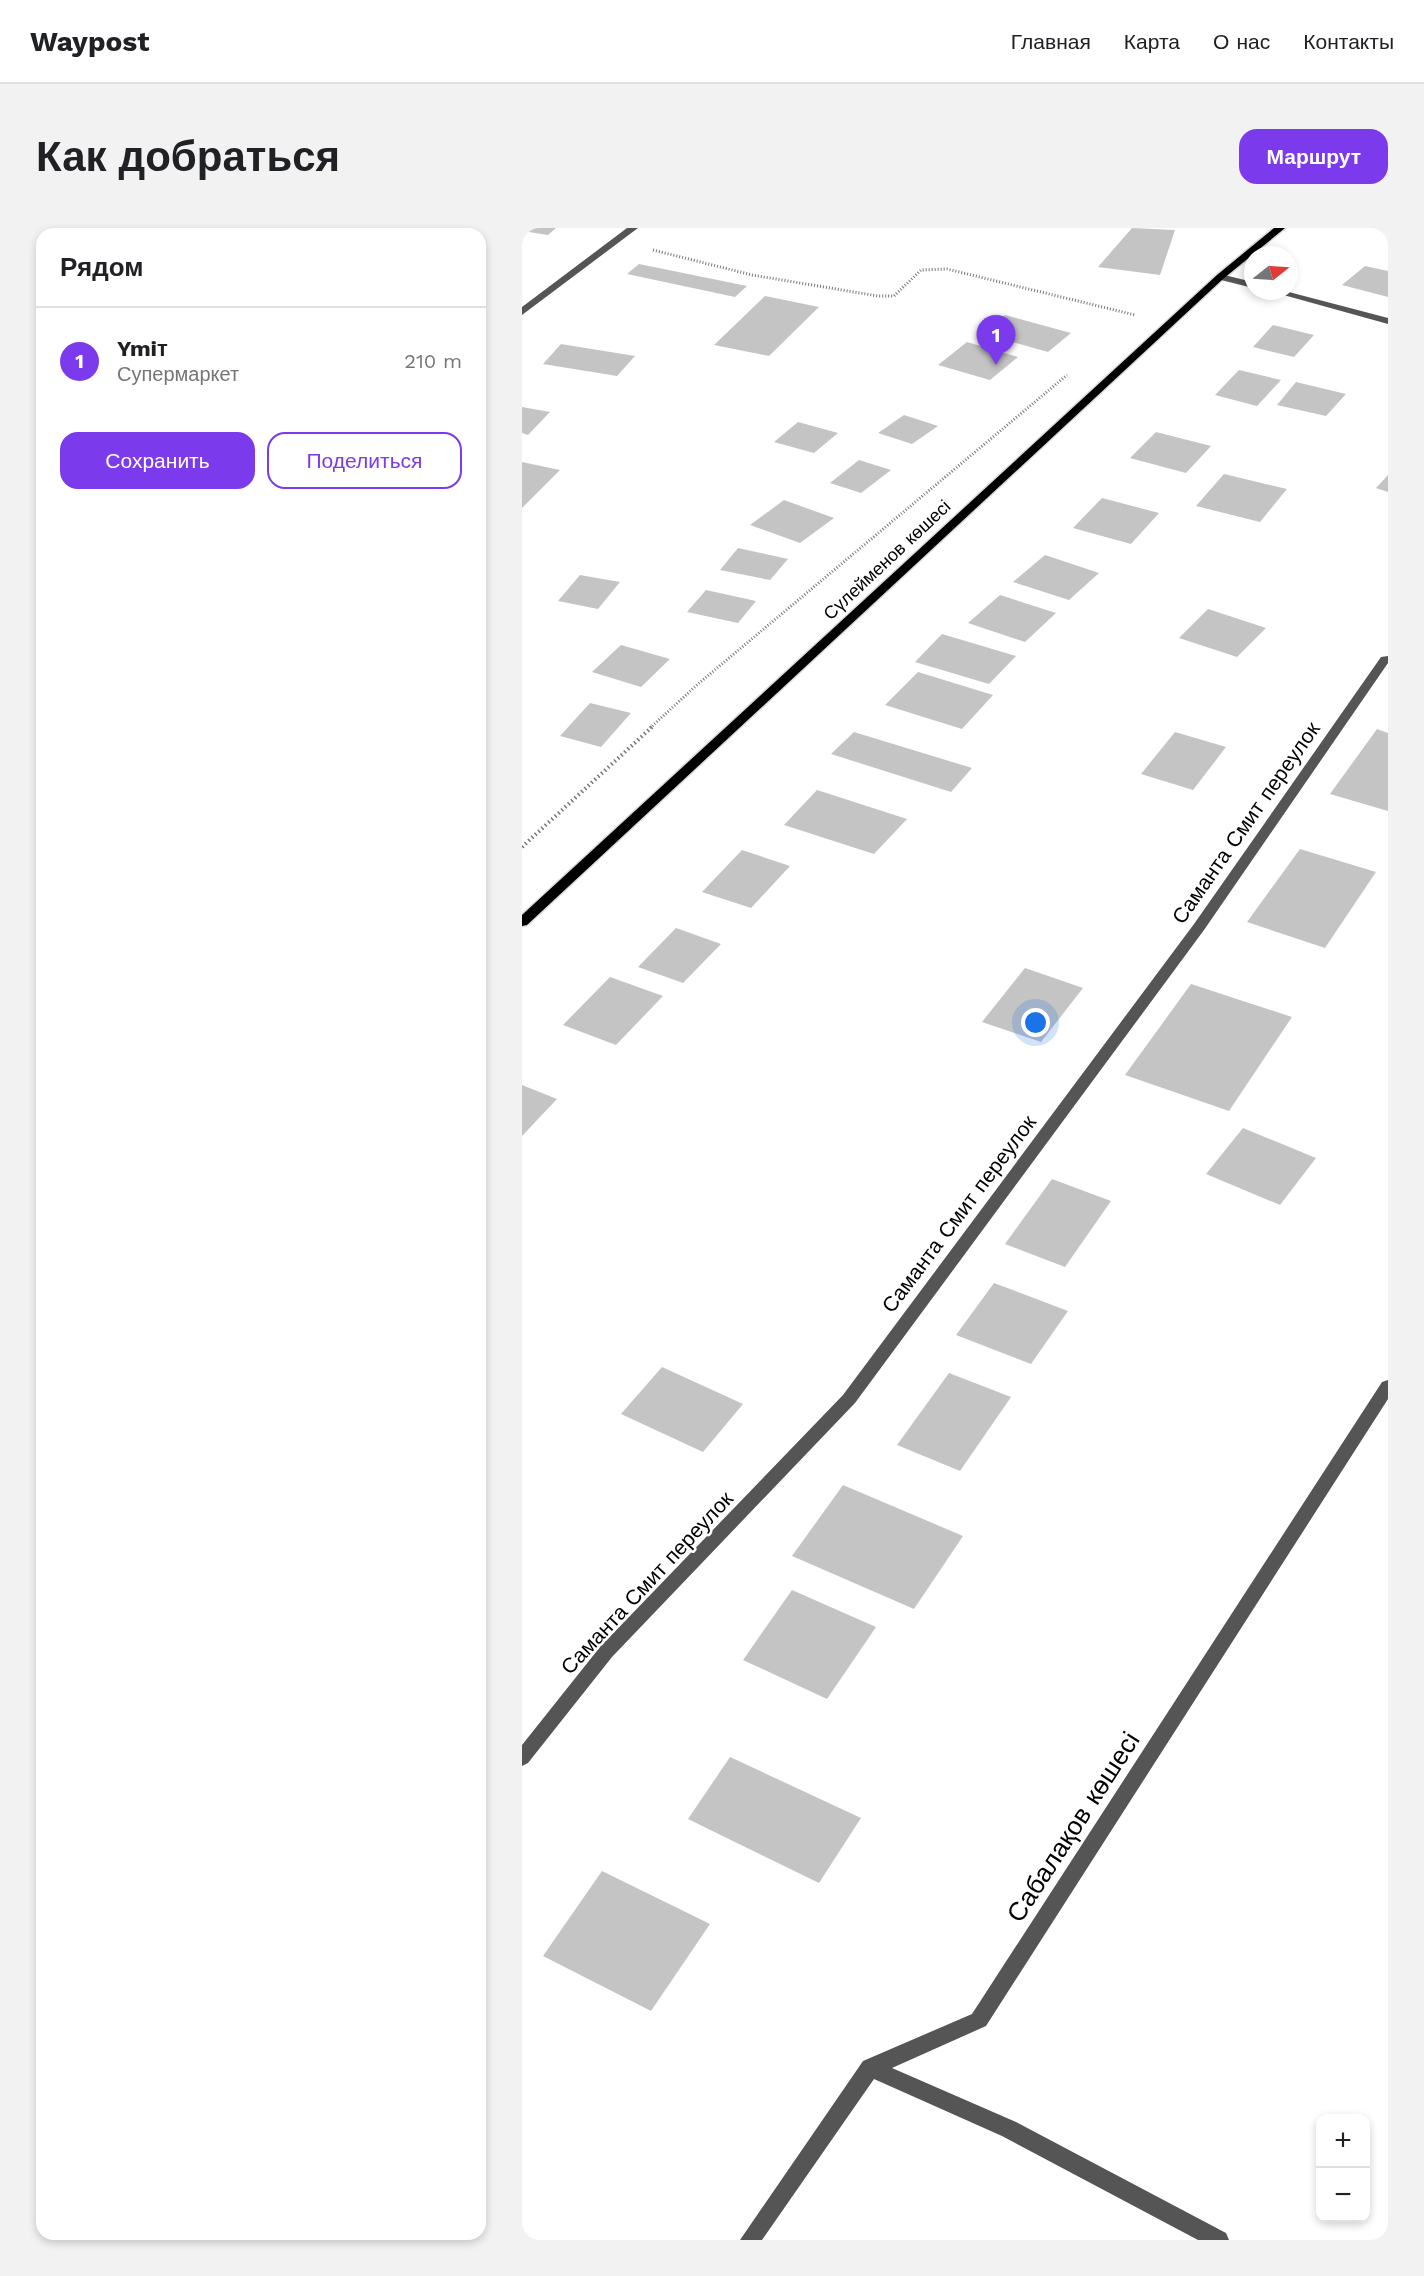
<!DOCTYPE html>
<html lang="ru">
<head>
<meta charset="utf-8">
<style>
  :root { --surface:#fff; --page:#f2f2f2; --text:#202124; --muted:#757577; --line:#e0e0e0; --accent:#7c3aed }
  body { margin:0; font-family:"Work Sans",sans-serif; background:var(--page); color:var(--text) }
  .controls { position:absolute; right:18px; bottom:18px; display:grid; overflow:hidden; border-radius:12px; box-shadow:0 3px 9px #0003 }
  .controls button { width:54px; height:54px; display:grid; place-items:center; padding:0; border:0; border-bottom:2px solid var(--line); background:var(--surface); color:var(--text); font:30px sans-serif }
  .compass { position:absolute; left:722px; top:18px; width:54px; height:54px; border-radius:50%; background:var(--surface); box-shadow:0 3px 9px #0003; rotate:73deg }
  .you { position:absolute; left:514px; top:795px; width:21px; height:21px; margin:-15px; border:4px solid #fff; border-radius:50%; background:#1a73e8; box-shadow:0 0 0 9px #1a73e833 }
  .badge { display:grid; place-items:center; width:39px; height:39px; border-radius:50%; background:var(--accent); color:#fff; font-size:20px; font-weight:700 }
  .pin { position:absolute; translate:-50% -50px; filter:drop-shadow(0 2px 3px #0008) }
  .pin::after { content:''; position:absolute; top:32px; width:21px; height:18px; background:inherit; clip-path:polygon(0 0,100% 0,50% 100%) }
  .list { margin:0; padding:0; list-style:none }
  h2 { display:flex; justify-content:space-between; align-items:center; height:78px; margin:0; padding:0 24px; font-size:26px }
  h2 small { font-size:20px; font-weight:400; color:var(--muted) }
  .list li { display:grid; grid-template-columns:39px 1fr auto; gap:18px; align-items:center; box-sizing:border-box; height:108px; padding:0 24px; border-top:2px solid var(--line) }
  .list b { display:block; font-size:22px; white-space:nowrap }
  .list p { margin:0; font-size:20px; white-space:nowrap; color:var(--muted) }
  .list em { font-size:20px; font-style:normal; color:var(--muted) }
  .actions { display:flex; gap:12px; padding:18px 24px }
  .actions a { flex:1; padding:14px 0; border:2px solid var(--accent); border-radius:18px; text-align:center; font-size:21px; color:var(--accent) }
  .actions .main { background:var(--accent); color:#fff }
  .map { position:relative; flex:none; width:866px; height:2012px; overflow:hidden; border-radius:18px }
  header { display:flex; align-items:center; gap:36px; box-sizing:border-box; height:84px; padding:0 30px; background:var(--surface); border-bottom:2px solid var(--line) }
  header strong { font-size:28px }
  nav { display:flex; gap:33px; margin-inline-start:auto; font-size:21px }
  .intro { display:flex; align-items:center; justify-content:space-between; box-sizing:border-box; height:144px; padding:0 36px }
  h1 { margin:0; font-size:42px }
  .button { padding:15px 27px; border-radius:18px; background:var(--accent); color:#fff; font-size:21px; font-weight:700 }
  main { display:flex; gap:36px; padding:0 36px }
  aside { flex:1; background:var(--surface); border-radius:18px; box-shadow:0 3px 9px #0003 }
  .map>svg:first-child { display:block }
</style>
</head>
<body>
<header>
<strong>Waypost</strong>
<nav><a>Главная</a><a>Карта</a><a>О нас</a><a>Контакты</a></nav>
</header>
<div class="intro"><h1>Как добраться</h1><a class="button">Маршрут</a></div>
<main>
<aside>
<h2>Рядом<small></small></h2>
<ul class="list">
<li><span class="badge">1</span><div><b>Ymiт</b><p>Супермаркет</p></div><em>210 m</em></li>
</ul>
<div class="actions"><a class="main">Сохранить</a><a>Поделиться</a></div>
</aside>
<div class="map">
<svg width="866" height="2012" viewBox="0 0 866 2012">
  <rect width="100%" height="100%" fill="#fff"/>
  <!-- building -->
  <g fill="#c4c4c4">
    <path d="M 0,0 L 34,0 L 26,7 L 0,3 Z"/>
    <path d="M 610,0 L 653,2 L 638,47 L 576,39 Z"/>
    <path d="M 117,36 L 225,58 L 213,69 L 105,46 Z"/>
    <path d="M 843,38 L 866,43 L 866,69 L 820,57 Z"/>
    <path d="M 243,68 L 297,79 L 247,128 L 192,117 Z"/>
    <path d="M 483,87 L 549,105 L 526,124 L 458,105 Z"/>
    <path d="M 751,97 L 792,107 L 772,129 L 731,119 Z"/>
    <path d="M 445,114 L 496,129 L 468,152 L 416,137 Z"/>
    <path d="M 39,116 L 113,128 L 95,148 L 21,136 Z"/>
    <path d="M 717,142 L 759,152 L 735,178 L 693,167 Z"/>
    <path d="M 774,154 L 824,166 L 804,188 L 755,177 Z"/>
    <path d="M 0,179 L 28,184 L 6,207 L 0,205 Z"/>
    <path d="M 382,187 L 416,198 L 390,216 L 356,205 Z"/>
    <path d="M 276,194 L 316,205 L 292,225 L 252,214 Z"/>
    <path d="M 634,204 L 689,218 L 664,245 L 608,230 Z"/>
    <path d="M 337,232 L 369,242 L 339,265 L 308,255 Z"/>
    <path d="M 0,234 L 38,242 L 0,280 Z"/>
    <path d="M 702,246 L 765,261 L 738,294 L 674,278 Z"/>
    <path d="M 866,247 L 866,264 L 854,260 Z"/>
    <path d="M 580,270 L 637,285 L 609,316 L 551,300 Z"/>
    <path d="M 262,272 L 312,290 L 278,315 L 228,297 Z"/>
    <path d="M 216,320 L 266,331 L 248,352 L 198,342 Z"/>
    <path d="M 523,327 L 577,345 L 547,372 L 491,354 Z"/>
    <path d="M 58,347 L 98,354 L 76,381 L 36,373 Z"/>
    <path d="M 184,362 L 234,373 L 216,395 L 165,384 Z"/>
    <path d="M 478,367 L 534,385 L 503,414 L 446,395 Z"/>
    <path d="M 686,381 L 744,400 L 715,429 L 657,410 Z"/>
    <path d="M 420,406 L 494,428 L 467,456 L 393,434 Z"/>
    <path d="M 99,417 L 148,431 L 119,459 L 70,444 Z"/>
    <path d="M 396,444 L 471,467 L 440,501 L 363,477 Z"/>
    <path d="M 68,475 L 109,485 L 79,519 L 38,508 Z"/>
    <path d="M 855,501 L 866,505 L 866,583 L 808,566 Z"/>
    <path d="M 332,504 L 450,540 L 429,564 L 309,526 Z"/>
    <path d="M 653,504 L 704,519 L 671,562 L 619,546 Z"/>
    <path d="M 295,562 L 385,591 L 352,626 L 262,597 Z"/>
    <path d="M 778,621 L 854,644 L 803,720 L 725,694 Z"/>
    <path d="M 220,622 L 268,638 L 229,680 L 180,664 Z"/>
    <path d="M 154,700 L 199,716 L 161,755 L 116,739 Z"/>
    <path d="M 503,740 L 561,760 L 519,814 L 460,794 Z"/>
    <path d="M 88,749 L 141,768 L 94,817 L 41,797 Z"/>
    <path d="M 669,756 L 770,789 L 707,883 L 603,847 Z"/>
    <path d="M 0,857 L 35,871 L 0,908 Z"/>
    <path d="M 721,900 L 794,930 L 758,977 L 684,946 Z"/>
    <path d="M 530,951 L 589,973 L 543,1039 L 483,1016 Z"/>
    <path d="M 472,1055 L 546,1083 L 509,1136 L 434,1107 Z"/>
    <path d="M 140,1139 L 221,1176 L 181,1224 L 99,1186 Z"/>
    <path d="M 427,1145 L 489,1169 L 438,1243 L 375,1217 Z"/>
    <path d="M 321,1257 L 441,1308 L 392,1381 L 270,1328 Z"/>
    <path d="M 270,1362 L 354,1399 L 305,1471 L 221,1432 Z"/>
    <path d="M 208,1529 L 339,1590 L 297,1655 L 166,1591 Z"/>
    <path d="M 80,1643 L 188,1696 L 129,1783 L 21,1728 Z"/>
  </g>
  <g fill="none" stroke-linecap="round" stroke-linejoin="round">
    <!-- major casing -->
    <g stroke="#dbdbdb" stroke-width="3">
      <path id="major" d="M 752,0 L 763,0 L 701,51 L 5,697 L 0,698 L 0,687 L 695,47 Z"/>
    </g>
    <!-- path-far1 -->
    <g stroke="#777" stroke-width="3" stroke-dasharray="1 2" stroke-linecap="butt">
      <path d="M 131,22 L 230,47 L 356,68 L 372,68 L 399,42 L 425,41 L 613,87"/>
      <path d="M 128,500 L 176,456 L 545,147"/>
    </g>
    <!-- path -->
    <path stroke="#777" stroke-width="4" stroke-dasharray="1.5 3" stroke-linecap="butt" d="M 0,619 L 130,499"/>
    <!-- minor -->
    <g fill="#555" fill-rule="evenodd">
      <path d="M 105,0 L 116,0 L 0,87 L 0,79 Z"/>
      <path d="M 698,46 L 731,54 L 731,60 L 695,51 L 695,47 Z"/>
      <path d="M 747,63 L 763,63 L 866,90 L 866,96 Z"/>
      <path d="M 866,428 L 866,435 L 682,702 L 333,1175 L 90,1429 L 6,1535 L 0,1538 L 0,1517 L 78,1419 L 321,1167 L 672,696 L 859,429 Z"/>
      <path d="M 866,1152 L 866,1171 L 464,1798 L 370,1840 L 494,1894 L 704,2005 L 707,2012 L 676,2012 L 480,1908 L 352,1851 L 240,2012 L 218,2012 L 341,1833 L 450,1786 L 860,1154 Z"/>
    </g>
    <!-- major -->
    <use href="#major" fill="#000" fill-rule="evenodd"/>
  </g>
  <g text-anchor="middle" stroke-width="5" stroke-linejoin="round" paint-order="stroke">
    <!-- far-street labels -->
    <g font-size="18" fill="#000" stroke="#fff">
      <text transform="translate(365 332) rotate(-43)" y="6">Сүлейменов көшесі</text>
    </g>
    <!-- street labels -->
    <g font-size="21" fill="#000" stroke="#fff">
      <text transform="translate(724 595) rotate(-55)" y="7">Саманта Смит переулок</text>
      <text transform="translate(437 986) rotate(-53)" y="7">Саманта Смит переулок</text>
      <text transform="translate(125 1355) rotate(-47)" y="7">Саманта Смит переулок</text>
    </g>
    <!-- near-street labels -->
    <g font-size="26" fill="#000" stroke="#fff">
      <text transform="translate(551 1599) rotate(-57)" y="9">Сабалақов көшесі</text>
    </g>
  </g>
</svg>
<div class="controls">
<button>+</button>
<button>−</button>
</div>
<svg class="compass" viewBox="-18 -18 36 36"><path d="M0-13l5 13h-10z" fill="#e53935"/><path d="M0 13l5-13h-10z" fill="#757577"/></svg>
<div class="you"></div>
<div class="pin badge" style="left:474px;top:137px">1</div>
</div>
</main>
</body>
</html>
